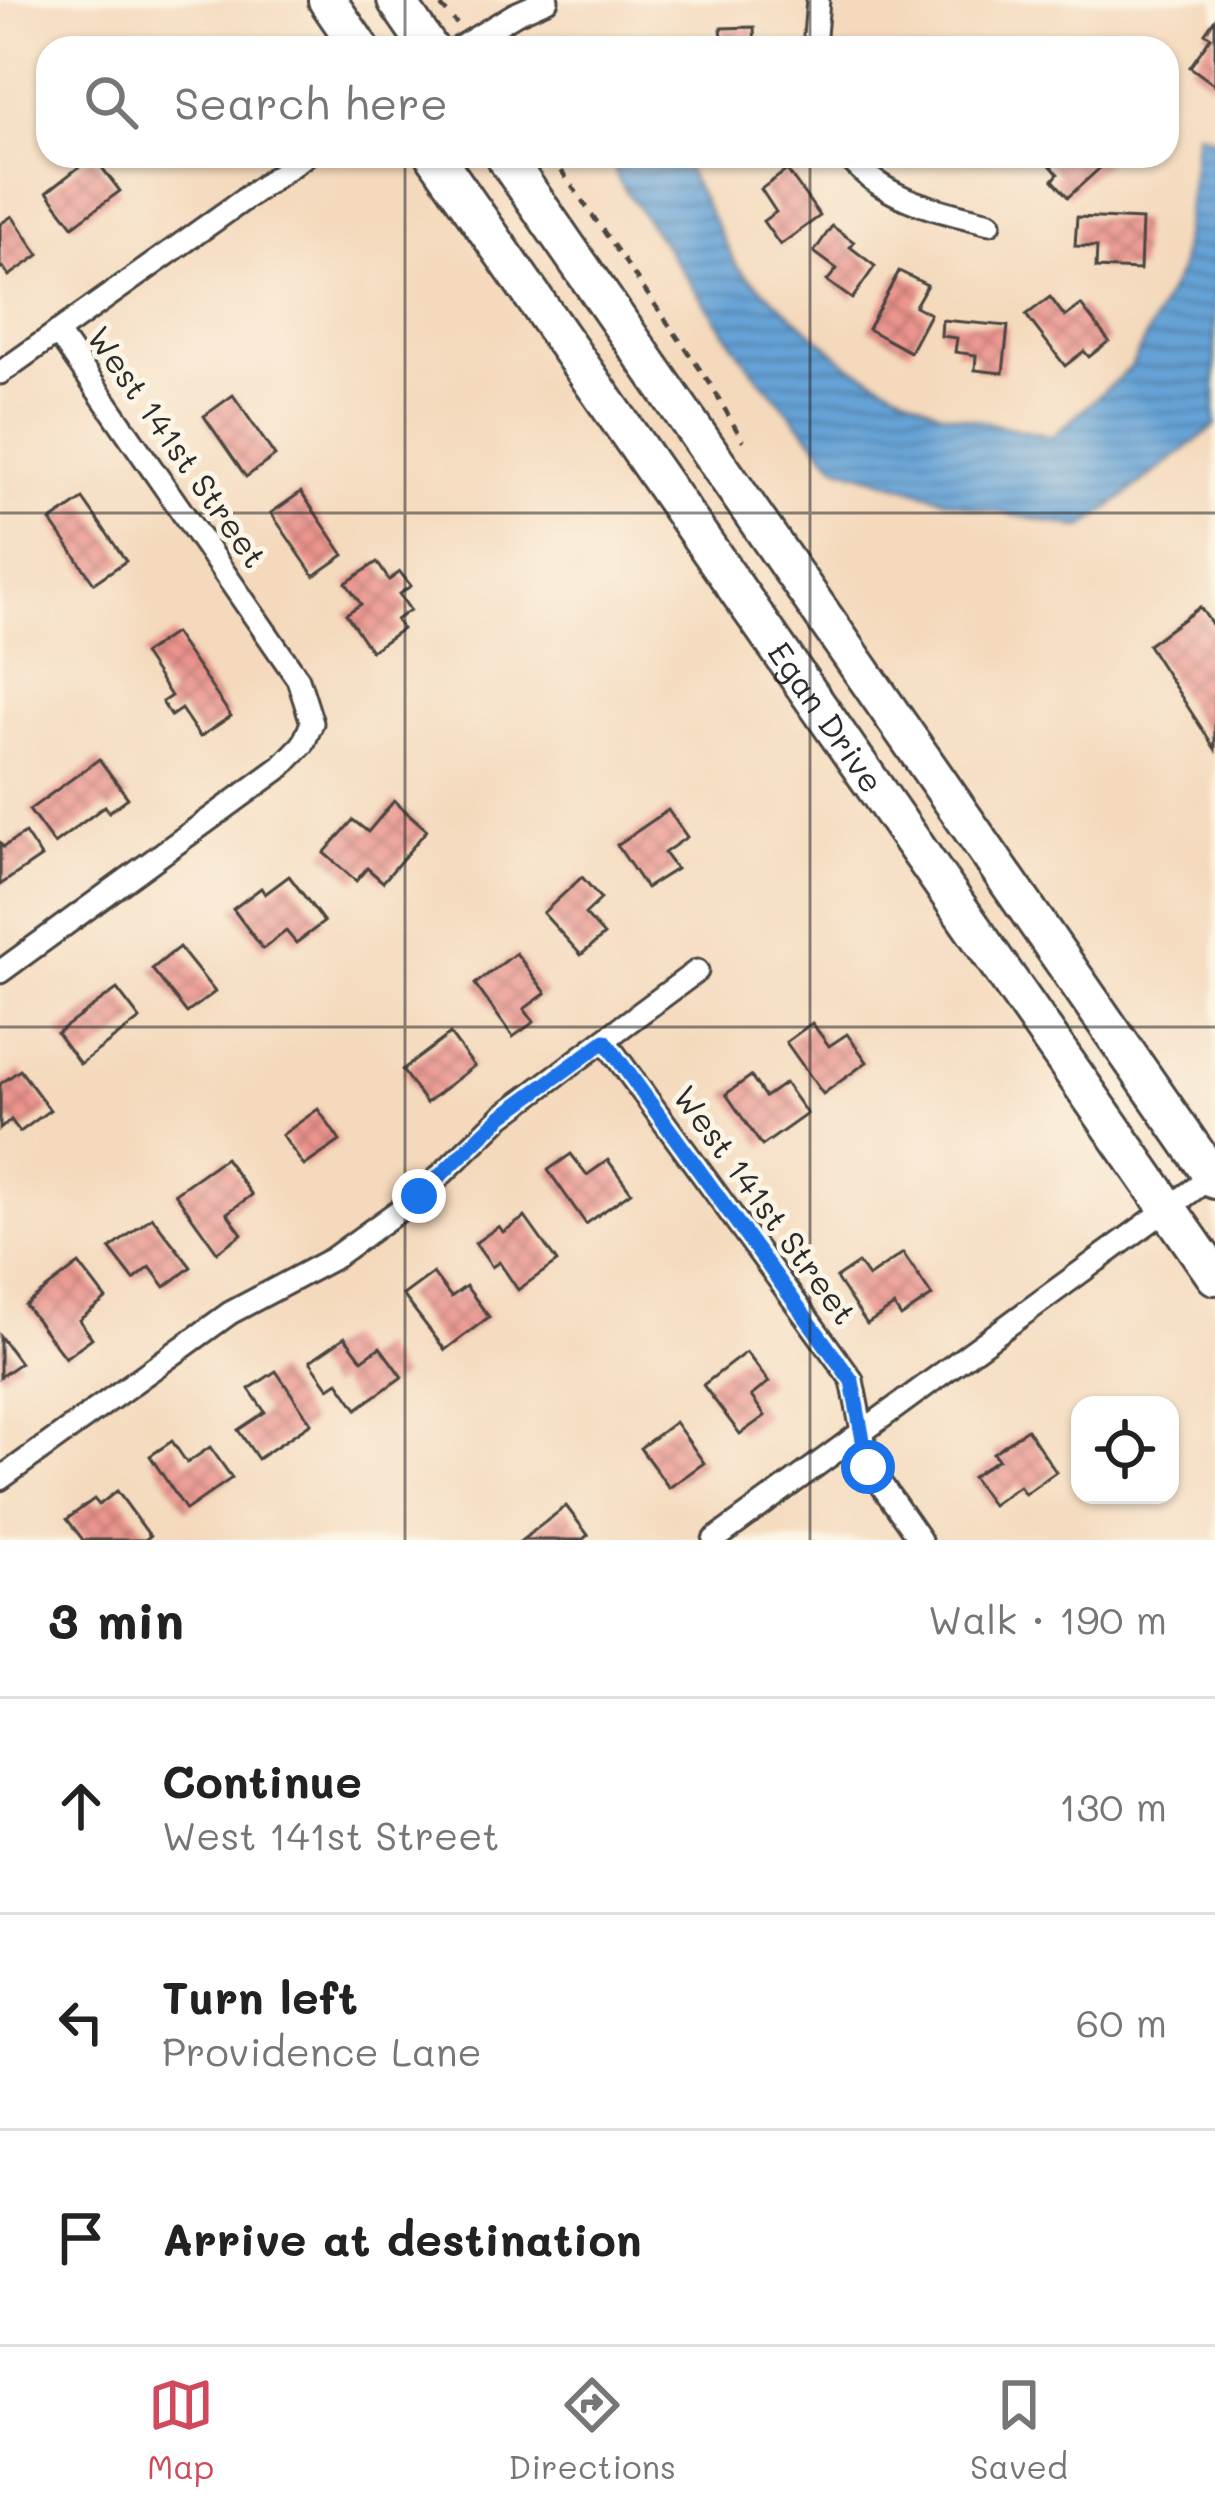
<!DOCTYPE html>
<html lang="en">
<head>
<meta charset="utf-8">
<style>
  :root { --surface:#fff; --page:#f2f2f2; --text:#222; --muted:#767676; --line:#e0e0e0; --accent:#d1495b }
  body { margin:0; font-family:Mali,sans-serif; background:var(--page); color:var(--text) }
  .controls { position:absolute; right:36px; bottom:36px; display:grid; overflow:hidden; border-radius:24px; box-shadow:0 3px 9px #0004 }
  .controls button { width:108px; height:108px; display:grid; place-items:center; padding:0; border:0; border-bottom:3px solid var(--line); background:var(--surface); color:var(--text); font:60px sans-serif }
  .stop { position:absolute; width:36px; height:36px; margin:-27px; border:9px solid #1a73e8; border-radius:50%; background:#fff }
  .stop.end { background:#1a73e8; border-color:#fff; box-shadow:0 3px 12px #0008 }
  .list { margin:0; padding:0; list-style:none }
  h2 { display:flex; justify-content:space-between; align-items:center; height:156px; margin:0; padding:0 48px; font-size:51px }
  h2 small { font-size:39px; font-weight:400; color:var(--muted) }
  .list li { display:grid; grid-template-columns:78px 1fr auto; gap:36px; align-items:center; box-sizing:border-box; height:216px; padding:0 48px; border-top:3px solid var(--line) }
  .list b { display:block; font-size:45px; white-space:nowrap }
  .list p { margin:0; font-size:39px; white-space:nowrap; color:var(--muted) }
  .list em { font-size:39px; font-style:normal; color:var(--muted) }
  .icon { flex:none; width:66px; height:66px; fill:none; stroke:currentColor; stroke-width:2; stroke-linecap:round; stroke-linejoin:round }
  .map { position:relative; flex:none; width:1215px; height:1540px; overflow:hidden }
  .search { position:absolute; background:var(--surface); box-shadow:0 3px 9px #0004; left:36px; right:36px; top:36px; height:132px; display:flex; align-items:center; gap:30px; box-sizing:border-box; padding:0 42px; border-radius:36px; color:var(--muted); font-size:45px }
  .sheet { height:804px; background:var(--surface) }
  nav { display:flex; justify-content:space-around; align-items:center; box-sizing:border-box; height:168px; border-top:3px solid var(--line); background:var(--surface); font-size:33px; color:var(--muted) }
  nav a { display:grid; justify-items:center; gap:6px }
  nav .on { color:var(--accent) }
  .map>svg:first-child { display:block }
</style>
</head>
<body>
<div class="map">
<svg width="1215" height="1540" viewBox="0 0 1215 1540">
  <defs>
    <pattern id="water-rules" width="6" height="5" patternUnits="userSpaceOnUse" patternTransform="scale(3)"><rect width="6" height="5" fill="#65a2d6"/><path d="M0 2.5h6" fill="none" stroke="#5384ae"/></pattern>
    <pattern id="building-cross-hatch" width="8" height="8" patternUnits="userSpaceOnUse" patternTransform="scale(3)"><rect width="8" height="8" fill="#eb948d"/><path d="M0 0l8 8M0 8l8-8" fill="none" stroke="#bf7973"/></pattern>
  </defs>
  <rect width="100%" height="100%" fill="#fcf5e5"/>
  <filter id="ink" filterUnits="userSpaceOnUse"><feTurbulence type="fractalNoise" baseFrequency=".00833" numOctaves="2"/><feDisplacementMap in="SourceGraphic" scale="24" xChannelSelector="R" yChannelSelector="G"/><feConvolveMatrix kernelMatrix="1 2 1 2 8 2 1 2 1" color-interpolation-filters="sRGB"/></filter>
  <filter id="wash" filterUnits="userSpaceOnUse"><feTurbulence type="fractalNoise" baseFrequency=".004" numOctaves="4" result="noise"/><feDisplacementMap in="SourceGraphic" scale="48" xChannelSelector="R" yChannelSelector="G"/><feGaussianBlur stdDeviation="2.7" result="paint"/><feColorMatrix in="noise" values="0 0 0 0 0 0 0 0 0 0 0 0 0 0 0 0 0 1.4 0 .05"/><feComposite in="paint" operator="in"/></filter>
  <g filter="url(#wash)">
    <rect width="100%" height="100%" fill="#f4d9bc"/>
    <!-- water -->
    <path fill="url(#water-rules)" stroke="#486680" stroke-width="3" d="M 1197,132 L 1215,138 L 1215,426 L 1083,528 L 974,508 L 836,466 L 750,367 L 617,178 L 612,156 L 680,156 L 738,268 L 850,366 L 940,412 L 1052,437 L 1131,367 L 1180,269 Z"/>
    <g id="blocks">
      <!-- building -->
      <g fill="url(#building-cross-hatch)">
        <path d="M 1215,19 L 1215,85 L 1190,67 L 1211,37 L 1205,33 Z"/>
        <path d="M 754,27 L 755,48 L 723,48 L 721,28 Z"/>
        <path d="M 93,156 L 120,191 L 73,226 L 47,192 Z"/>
        <path d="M 1042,156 L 1113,156 L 1068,197 L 1053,180 L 1058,174 Z"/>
        <path d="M 787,170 L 820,216 L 780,245 L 763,221 L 776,212 L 761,189 Z"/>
        <path d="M 12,216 L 39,255 L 9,276 L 3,267 L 0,269 L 0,224 Z"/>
        <path d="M 1077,217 L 1142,220 L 1140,270 L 1096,268 L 1097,247 L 1075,246 Z"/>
        <path d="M 832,226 L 854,242 L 850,247 L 875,266 L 852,299 L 827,281 L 837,269 L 814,252 Z"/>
        <path d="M 899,271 L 927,285 L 915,306 L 930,314 L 910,352 L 868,329 Z"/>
        <path d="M 1050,297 L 1065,317 L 1081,305 L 1109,341 L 1089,357 L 1084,351 L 1065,366 L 1026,315 Z"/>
        <path d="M 942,320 L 1008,326 L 1003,373 L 975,370 L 976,355 L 955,352 L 957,338 L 941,336 Z"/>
        <path d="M 233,395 L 275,456 L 246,477 L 204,416 Z"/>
        <path d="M 301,492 L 344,555 L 314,576 L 271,513 Z"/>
        <path d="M 83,499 L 126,561 L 94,583 L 51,521 Z"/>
        <path d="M 377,562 L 389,580 L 400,572 L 411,586 L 399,594 L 410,610 L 396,620 L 402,629 L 371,651 L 346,614 L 361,604 L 346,583 Z"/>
        <path d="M 1200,607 L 1215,629 L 1215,749 L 1148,645 Z"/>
        <path d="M 174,633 L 231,716 L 200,737 L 181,709 L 171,716 L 162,702 L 171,696 L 143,654 Z"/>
        <path d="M 99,759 L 128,798 L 109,812 L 105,806 L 54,844 L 29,810 Z"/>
        <path d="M 394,801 L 427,830 L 383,882 L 367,868 L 356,881 L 324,853 L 353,820 L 368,832 Z"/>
        <path d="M 668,810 L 687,837 L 664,853 L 676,869 L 646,888 L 617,845 Z"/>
        <path d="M 25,833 L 41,857 L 0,885 L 0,843 L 3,847 Z"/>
        <path d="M 289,876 L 324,922 L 296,943 L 286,931 L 263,949 L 233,909 L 261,888 L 265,894 Z"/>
        <path d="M 582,877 L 601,899 L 585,914 L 604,935 L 581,955 L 543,913 Z"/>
        <path d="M 179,947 L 215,992 L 187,1013 L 152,969 Z"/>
        <path d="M 516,953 L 546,993 L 524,1009 L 534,1022 L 513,1037 L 475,984 Z"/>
        <path d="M 117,989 L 140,1019 L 80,1064 L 57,1033 Z"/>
        <path d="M 812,1023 L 829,1046 L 847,1034 L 867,1062 L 823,1094 L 786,1042 Z"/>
        <path d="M 450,1034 L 474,1066 L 426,1103 L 402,1070 Z"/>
        <path d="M 20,1070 L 50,1110 L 20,1132 L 11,1120 L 0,1129 L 0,1084 Z"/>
        <path d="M 751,1076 L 765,1097 L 785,1083 L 807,1114 L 762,1146 L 726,1094 Z"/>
        <path d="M 318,1109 L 340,1141 L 304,1166 L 282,1135 Z"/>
        <path d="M 571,1154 L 587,1175 L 608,1160 L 631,1192 L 586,1224 L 548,1170 Z"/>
        <path d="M 225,1158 L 252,1195 L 227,1213 L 242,1234 L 217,1252 L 175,1193 Z"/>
        <path d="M 152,1217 L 191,1267 L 165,1287 L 150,1267 L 134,1280 L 110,1249 Z"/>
        <path d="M 525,1217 L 557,1262 L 518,1290 L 499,1262 L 492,1267 L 475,1243 L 499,1226 L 503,1232 Z"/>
        <path d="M 903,1253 L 932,1296 L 901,1317 L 894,1306 L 867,1324 L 836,1278 L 858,1263 L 868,1277 Z"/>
        <path d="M 79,1264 L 106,1299 L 79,1320 L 92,1338 L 65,1358 L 25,1305 Z"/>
        <path d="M 433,1273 L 451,1297 L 466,1286 L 489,1317 L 445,1350 L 403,1295 Z"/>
        <path d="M 0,1336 L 20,1363 L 0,1377 Z"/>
        <path d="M 345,1337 L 362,1360 L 380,1347 L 402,1377 L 357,1409 L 338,1382 L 329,1388 L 310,1361 Z"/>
        <path d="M 746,1352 L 769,1382 L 751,1396 L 765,1416 L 740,1434 L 703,1385 Z"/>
        <path d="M 276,1371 L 311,1423 L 258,1459 L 238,1430 L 265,1412 L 249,1389 Z"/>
        <path d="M 675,1422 L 704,1463 L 669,1488 L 640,1448 Z"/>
        <path d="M 1027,1429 L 1056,1472 L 1025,1494 L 1019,1486 L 992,1505 L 972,1477 L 998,1459 L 993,1453 Z"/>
        <path d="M 172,1441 L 187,1463 L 210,1447 L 232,1478 L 186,1510 L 150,1456 Z"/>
        <path d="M 117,1491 L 150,1536 L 145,1540 L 83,1540 L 67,1519 L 94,1499 L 99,1505 Z"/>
        <path d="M 566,1506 L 588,1535 L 582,1540 L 522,1540 Z"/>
      </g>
    </g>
  </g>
  <g filter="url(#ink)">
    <use href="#blocks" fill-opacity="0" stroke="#494541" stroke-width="3"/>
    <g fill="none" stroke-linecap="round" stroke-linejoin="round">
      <!-- minor casing -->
      <g stroke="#494541" stroke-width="27">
        <g id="minor">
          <path d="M 459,48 L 515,14 L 547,0"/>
          <path d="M 814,48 L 818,0"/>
          <path d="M 848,156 C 883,200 937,210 990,223"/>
          <path d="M 0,373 L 305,156"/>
          <path d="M 0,972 L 281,767 L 303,744 L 312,723 L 298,679 L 57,332"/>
          <path d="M 605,1041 L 852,1380 L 869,1467 L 920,1540"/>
          <path d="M 0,1479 L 230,1313 L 332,1259 L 419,1196 L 502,1116 L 697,971"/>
          <path d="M 714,1540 L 1215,1174"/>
        </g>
      </g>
      <!-- trunk casing -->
      <g stroke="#494541" stroke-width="42">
        <g id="trunk">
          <path d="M 327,0 L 360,48"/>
          <path d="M 396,0 L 429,48"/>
          <path id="s1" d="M 435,156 L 1215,1276"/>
          <path d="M 504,156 L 1215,1180"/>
        </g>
      </g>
      <!-- path -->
      <g stroke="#494541" stroke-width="4.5" stroke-dasharray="9 9" stroke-linecap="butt">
        <path d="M 441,6 L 457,24"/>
        <path d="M 551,156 L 711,385 L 743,441"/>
      </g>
      <!-- minor -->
      <use href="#minor" stroke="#fff" stroke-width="21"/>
      <!-- trunk -->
      <use href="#trunk" stroke="#fff" stroke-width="36"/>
    </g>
  </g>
  <g fill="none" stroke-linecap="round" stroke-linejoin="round" filter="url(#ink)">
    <!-- route -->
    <path stroke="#1a73e8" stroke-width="15" d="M 419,1196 L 502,1116 L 605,1041 L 852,1381 L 868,1467"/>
  </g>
  <!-- grid -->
  <path fill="none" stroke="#2b2b2b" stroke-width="3" stroke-opacity="0.55" d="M 405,0 L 405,48M 810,0 L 810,48M 405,156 L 405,1540M 810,156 L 810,1540M 0,513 L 1215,513M 0,1027 L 1215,1027"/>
  <g text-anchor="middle" stroke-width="10" stroke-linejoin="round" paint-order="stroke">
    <!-- street labels -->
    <g font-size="33" fill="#2b2b2b" stroke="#fcf5e5">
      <text transform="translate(177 447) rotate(55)" y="12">West 141st Street</text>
      <text dy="12" stroke="none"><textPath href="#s1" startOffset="684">Egan Drive</textPath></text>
      <text transform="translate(765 1205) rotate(54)" y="12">West 141st Street</text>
    </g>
  </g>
</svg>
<div class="controls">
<button><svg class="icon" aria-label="locate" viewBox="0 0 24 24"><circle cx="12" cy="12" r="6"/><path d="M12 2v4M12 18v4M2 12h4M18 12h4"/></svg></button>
</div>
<div class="stop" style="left:868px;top:1467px"></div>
<div class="stop end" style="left:419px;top:1196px"></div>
<div class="search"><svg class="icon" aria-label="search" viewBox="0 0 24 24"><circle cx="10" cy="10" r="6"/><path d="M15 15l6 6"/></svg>Search here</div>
</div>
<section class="sheet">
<h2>3 min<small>Walk · 190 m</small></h2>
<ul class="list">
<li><svg class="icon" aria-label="ahead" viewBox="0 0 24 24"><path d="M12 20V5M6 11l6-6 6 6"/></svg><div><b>Continue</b><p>West 141st Street</p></div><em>130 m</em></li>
<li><svg class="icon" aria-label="left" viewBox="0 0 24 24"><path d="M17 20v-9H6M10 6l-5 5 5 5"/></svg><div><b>Turn left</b><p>Providence Lane</p></div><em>60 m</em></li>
<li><svg class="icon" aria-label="arrive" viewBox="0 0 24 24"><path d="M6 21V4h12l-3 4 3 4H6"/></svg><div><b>Arrive at destination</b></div></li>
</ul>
</section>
<nav>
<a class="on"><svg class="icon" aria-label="map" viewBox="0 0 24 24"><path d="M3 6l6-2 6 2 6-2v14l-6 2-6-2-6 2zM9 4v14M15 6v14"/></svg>Map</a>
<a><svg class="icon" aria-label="directions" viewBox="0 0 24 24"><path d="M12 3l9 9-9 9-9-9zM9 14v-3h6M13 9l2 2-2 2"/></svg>Directions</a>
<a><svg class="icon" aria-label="saved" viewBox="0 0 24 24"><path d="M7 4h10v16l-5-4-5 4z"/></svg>Saved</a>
</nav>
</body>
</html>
